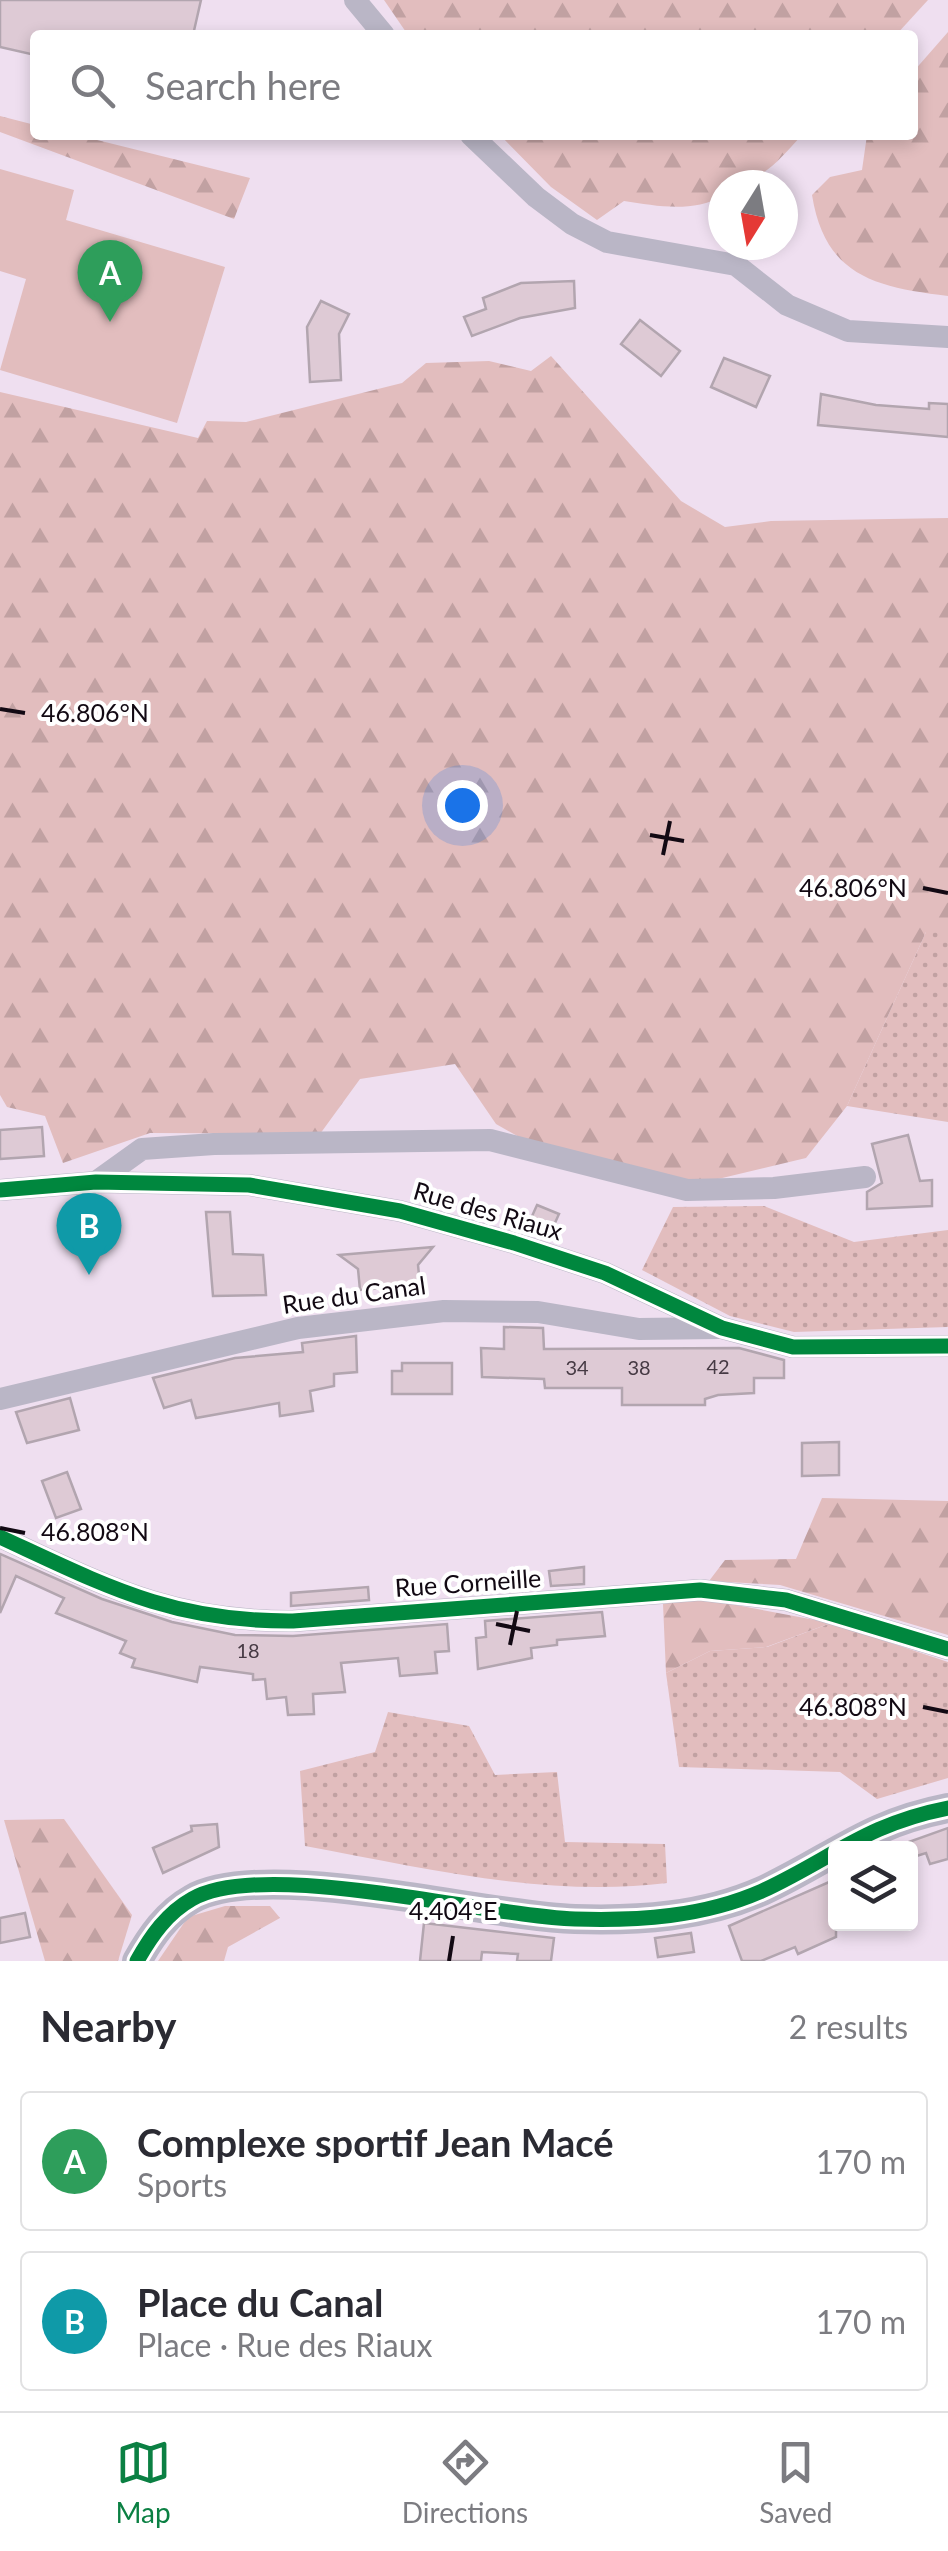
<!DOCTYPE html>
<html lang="en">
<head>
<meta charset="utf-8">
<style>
  :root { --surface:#fff; --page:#f7f7f7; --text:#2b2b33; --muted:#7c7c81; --line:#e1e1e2; --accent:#0b8043 }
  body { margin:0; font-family:Lato,sans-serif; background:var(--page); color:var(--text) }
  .controls { position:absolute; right:30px; bottom:30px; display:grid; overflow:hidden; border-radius:10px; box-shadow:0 5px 15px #0003 }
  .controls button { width:90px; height:90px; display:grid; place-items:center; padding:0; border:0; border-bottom:2px solid var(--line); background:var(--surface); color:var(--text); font:50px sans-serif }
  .compass { position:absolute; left:708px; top:170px; width:90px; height:90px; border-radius:50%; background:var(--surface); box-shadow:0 5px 15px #0003; rotate:191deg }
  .you { position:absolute; left:462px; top:805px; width:35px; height:35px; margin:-25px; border:8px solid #fff; border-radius:50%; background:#1a73e8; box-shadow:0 0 0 15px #1a73e833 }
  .badge { display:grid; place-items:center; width:65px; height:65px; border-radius:50%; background:var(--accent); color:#fff; font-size:32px; font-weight:700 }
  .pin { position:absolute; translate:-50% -82px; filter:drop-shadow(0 2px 5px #0008) }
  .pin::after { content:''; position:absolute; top:52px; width:35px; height:30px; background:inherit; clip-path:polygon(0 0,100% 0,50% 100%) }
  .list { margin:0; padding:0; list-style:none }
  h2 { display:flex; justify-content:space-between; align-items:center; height:130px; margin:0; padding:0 40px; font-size:42px }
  h2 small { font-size:32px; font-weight:400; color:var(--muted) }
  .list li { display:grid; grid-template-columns:65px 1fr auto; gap:30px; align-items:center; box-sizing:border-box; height:140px; margin:0 20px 20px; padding:0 20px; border:2px solid var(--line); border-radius:10px }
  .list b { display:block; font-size:38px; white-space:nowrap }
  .list p { margin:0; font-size:32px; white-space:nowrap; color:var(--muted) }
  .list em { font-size:32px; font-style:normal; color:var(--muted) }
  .icon { flex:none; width:55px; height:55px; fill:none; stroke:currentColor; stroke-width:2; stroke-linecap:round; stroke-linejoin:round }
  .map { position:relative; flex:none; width:948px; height:1961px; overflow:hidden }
  .search { position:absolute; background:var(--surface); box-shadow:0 5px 15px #0003; left:30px; right:30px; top:30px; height:110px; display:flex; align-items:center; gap:25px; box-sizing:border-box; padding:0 35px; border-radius:10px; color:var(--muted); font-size:38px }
  .sheet { height:450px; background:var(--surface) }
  nav { display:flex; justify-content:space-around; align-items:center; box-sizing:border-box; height:140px; border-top:2px solid var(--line); background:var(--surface); font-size:28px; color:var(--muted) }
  nav a { display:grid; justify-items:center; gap:5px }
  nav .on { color:var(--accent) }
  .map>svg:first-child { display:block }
</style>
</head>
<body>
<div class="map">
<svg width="948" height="1961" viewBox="0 0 948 1961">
  <defs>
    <pattern id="grass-dots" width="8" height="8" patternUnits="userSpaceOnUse" patternTransform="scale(2.5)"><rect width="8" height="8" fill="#e2bdbe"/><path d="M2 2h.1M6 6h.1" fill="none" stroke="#c1a1a2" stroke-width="1.8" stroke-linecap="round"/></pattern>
    <pattern id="forest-firs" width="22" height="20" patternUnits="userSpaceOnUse" patternTransform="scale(2.5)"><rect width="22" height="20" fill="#e2bdbe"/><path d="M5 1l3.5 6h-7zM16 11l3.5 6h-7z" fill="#c1a1a2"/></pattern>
  </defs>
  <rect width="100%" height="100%" fill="#efdff0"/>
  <!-- grass -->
  <g fill="url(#grass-dots)">
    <path d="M 926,932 L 948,932 L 948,1122 L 847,1106 Z"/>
    <path d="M 764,1206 L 854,1242 L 948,1230 L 948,1327 L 794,1332 L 730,1316 L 642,1270 L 673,1207 Z"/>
    <path d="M 831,1623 L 948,1662 L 948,1778 L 877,1799 L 840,1772 L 679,1767 L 666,1673 L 710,1651 L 767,1647 Z"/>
    <path d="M 388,1712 L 469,1726 L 495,1775 L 557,1772 L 565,1842 L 665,1844 L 667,1883 C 547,1898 424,1868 305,1846 L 300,1771 L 375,1752 Z"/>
  </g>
  <!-- forest -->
  <g fill="url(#forest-firs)">
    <path d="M 384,0 L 928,0 L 896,35 L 408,35 Z"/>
    <path d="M 948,32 L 948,296 C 875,287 825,276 812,195 L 830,177 L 862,170 L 867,135 L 913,135 L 913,72 Z"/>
    <path d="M 0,116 L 35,125 L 35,135 L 77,135 L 250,178 L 234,219 L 0,132 Z"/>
    <path d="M 500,135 L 802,135 C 778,161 760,185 723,185 L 723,196 C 692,213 657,206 624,201 L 597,220 L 551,187 Z"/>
    <path d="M 551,356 L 681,501 L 725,527 L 771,521 L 948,518 L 948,932 L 926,932 L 847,1106 L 806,1158 L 693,1185 L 535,1146 L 496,1124 L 455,1064 L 360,1079 L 320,1134 L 150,1133 L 63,1163 L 45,1116 L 7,1107 L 0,1095 L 0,392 L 198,438 L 207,421 L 246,422 L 402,383 L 426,363 L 489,361 L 531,371 Z"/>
    <path d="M 822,1498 L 948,1501 L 948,1635 L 780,1585 L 709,1581 L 725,1560 L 796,1559 Z"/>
    <path d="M 699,1598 L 831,1623 L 766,1647 L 710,1651 L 666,1673 L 663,1604 Z"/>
    <path d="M 64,1819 L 132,1915 L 118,1961 L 45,1961 L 4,1820 Z"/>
    <path d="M 225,1906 L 270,1906 L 280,1918 L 228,1947 L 224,1961 L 158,1961 L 188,1917 Z"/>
  </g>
  <!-- pitch -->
  <path fill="#e2bdbe" d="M 0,169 L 74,190 L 66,220 L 225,267 L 177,423 L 0,370 L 26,279 L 0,271 Z"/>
  <!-- building -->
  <g fill="#decad5" stroke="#b2a5af" stroke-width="2.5">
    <path d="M 0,0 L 201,0 L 193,35 L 35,35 L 35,55 L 0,47 Z"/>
    <path d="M 574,281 L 575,308 L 520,318 L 472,336 L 464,317 L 486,309 L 483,298 L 521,283 Z"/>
    <path d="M 321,301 L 349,314 L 339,334 L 341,380 L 310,382 L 307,327 Z"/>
    <path d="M 640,320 L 680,351 L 661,376 L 621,344 Z"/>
    <path d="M 724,358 L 770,376 L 756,407 L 711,387 Z"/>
    <path d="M 821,394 L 876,405 L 929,409 L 929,403 L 948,404 L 948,437 L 818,425 Z"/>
    <path d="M 42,1127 L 44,1156 L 0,1159 L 0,1130 Z"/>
    <path d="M 908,1135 L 920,1181 L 932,1180 L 932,1206 L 867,1209 L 867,1192 L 882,1183 L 872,1144 Z"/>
    <path d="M 537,1205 L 559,1214 L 550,1234 L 528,1225 Z"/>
    <path d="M 206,1212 L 230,1212 L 233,1254 L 263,1255 L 266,1295 L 213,1296 Z"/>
    <path d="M 433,1247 L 418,1265 L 420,1285 L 360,1290 L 358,1269 L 339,1255 Z"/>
    <path d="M 504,1327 L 543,1328 L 544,1349 L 739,1348 L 784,1360 L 784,1378 L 754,1378 L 754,1393 L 718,1395 L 705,1399 L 705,1405 L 622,1405 L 622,1388 L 545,1388 L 544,1379 L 482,1377 L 481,1348 L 504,1349 Z"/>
    <path d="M 356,1336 L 357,1372 L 334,1374 L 334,1386 L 310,1391 L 313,1411 L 280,1416 L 279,1403 L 196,1418 L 191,1400 L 164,1408 L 153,1378 L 235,1358 L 303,1352 L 302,1343 Z"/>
    <path d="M 402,1363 L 452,1363 L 452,1394 L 392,1394 L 392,1371 L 402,1371 Z"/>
    <path d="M 70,1398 L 79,1430 L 27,1443 L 16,1412 Z"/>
    <path d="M 839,1442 L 839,1475 L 802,1476 L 802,1443 Z"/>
    <path d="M 67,1472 L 81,1509 L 56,1518 L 42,1481 Z"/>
    <path d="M 0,1554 L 102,1599 L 172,1622 L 235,1635 L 293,1636 L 447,1624 L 449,1651 L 435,1652 L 437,1673 L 400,1676 L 398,1658 L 341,1663 L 345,1692 L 313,1694 L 314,1714 L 288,1715 L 286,1697 L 267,1699 L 265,1679 L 253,1680 L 253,1674 L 200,1667 L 197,1682 L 132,1667 L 135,1659 L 120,1653 L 126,1641 L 56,1613 L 64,1598 L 16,1576 L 0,1613 Z"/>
    <path d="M 584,1567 L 584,1584 L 551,1586 L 549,1571 Z"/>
    <path d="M 368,1587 L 369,1600 L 291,1606 L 291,1593 Z"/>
    <path d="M 602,1612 L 605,1636 L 557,1640 L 557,1645 L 531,1648 L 532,1658 L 478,1669 L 476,1638 L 486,1637 L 485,1621 Z"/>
    <path d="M 217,1824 L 219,1847 L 163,1873 L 153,1848 L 192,1831 L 191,1826 Z"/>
    <path d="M 948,1828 L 948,1859 L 930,1864 L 926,1853 L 910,1858 L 910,1848 L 892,1848 Z"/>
    <path d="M 836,1879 L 836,1937 L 798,1954 L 795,1947 L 761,1961 L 742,1961 L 729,1926 Z"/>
    <path d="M 25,1913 L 30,1937 L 0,1943 L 0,1918 Z"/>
    <path d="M 424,1923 L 554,1938 L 551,1961 L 517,1961 L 518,1954 L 482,1952 L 481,1961 L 420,1961 Z"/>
    <path d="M 691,1933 L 694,1952 L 658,1957 L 655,1938 Z"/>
  </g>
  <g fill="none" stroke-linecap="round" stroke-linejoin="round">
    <!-- minor -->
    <g stroke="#bab6c6" stroke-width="22">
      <path d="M 355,0 L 384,35"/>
      <path d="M 471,135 L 536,197 L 572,224 L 607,242 L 736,265 L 787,305 L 848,331 L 948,337"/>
      <path d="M 96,1182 L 142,1149 L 214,1144 L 490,1140 L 687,1190 L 774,1188 L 865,1177"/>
      <path d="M 0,1190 L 96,1182 L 249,1185 L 400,1211 L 514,1243 L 605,1273 L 722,1328 L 793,1347 L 948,1346"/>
      <path d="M 0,1399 L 298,1328 L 444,1311 L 538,1312 L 639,1329 L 719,1328"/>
      <path d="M 0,1537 C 106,1586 172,1622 293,1621 L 700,1590 L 786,1600 L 948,1649"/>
    </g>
    <!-- tertiary -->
    <path stroke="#bab6c6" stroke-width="30" d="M 137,1961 C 151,1936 167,1913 192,1899 C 264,1858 483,1916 575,1919 C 638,1921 703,1917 762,1891 C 833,1858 866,1824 948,1808"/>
    <!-- cycleway casing -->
    <g stroke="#fff" stroke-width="21">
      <g id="cycleway">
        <path d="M 0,1190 L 96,1182 L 249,1185 L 400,1211 L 514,1243 L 605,1273 L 722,1328 L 793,1347 L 948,1346"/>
        <path d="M 0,1537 C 106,1586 172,1622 293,1621 L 700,1590 L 786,1600 L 948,1649"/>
        <path d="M 137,1961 C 151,1936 167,1913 192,1899 C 264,1858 483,1916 575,1919 C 638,1921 703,1917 762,1891 C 833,1858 866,1824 948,1808"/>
      </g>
    </g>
    <!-- cycleway -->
    <use href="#cycleway" stroke="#00873e" stroke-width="15"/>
  </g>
  <!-- ticks -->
  <path fill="none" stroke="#120913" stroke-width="4" d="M 0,709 L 25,713M 650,835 L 684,841M 663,855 L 670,821M 923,888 L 948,893M 0,1528 L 25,1533M 496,1624 L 530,1631M 510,1645 L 517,1611M 923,1707 L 948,1712M 449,1961 L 453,1936"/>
  <g text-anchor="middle" stroke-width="8" stroke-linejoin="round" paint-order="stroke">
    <!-- number labels -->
    <g font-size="20" fill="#463a44">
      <text x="718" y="1374">42</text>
      <text x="577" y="1375">34</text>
      <text x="639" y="1375">38</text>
      <text x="248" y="1658">18</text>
    </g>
    <!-- street labels -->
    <g font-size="25" fill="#120913" stroke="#fff">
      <text transform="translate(488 1211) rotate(16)" y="9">Rue des Riaux</text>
      <text transform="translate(354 1295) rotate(-8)" y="9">Rue du Canal</text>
      <text transform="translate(468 1583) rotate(-4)" y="9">Rue Corneille</text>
    </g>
  </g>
  <g font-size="25" text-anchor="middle" fill="#120913" stroke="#fff" stroke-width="8" stroke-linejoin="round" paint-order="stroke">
    <text x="95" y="722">46.806°N</text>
    <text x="853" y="897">46.806°N</text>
    <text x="95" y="1541">46.808°N</text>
    <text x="853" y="1716">46.808°N</text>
    <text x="453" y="1920">4.404°E</text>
  </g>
</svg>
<div class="controls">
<button><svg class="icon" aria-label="layers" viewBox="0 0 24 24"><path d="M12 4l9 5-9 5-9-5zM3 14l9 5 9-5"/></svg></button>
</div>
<svg class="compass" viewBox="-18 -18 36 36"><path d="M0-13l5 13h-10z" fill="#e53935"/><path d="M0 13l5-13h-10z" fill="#7c7c81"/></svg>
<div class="you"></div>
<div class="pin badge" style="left:110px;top:322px;background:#2e9e5b">A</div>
<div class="pin badge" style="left:89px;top:1275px;background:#0f9aa8">B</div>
<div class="search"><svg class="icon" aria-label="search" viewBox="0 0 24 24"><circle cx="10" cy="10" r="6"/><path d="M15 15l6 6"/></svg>Search here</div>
</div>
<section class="sheet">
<h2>Nearby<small>2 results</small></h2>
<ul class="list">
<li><span class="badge" style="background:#2e9e5b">A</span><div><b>Complexe sportif Jean Macé</b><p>Sports</p></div><em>170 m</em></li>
<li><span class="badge" style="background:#0f9aa8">B</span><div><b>Place du Canal</b><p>Place · Rue des Riaux</p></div><em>170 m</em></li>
</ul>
</section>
<nav>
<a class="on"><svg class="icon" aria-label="map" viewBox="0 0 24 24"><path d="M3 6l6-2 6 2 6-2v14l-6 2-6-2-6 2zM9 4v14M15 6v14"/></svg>Map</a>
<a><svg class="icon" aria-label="directions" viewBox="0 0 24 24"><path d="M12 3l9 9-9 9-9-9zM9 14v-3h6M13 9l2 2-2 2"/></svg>Directions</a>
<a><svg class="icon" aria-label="saved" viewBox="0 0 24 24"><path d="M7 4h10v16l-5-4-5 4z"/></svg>Saved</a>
</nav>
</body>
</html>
